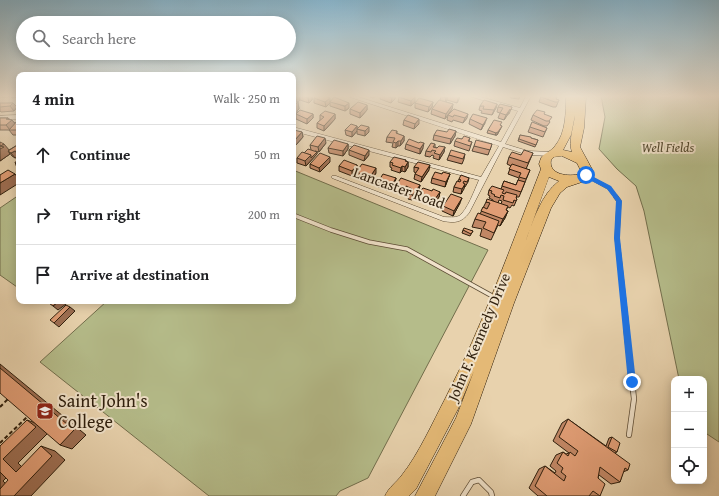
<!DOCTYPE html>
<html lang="en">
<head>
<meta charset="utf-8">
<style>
  :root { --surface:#fff; --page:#f6f6f6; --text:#202124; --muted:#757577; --line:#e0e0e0 }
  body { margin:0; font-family:"Gentium Book Plus",serif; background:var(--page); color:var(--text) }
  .controls { position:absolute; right:12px; bottom:12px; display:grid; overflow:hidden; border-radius:8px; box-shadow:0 2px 10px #0003 }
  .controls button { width:36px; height:36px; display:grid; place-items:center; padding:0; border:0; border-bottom:1px solid var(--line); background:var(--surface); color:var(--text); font:20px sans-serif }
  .stop { position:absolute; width:12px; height:12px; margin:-9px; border:3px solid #1a73e8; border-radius:50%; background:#fff }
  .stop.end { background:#1a73e8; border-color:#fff; box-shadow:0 1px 4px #0008 }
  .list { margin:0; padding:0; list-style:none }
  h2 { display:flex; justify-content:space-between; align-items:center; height:52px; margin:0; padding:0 16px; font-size:17px }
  h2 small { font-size:13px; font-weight:400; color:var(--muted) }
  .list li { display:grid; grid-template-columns:26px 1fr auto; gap:12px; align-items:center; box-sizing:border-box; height:60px; padding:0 16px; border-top:1px solid var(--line) }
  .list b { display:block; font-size:15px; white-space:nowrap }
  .list em { font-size:13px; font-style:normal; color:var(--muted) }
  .icon { flex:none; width:22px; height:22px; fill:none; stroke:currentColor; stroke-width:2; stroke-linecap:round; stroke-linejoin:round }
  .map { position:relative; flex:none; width:719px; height:496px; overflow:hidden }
  .search { position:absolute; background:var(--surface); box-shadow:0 2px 10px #0003; left:16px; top:16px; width:280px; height:44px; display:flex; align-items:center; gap:10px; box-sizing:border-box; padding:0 14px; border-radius:22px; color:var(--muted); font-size:15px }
  .panel { position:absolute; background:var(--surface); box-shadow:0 2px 10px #0003; left:16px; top:72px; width:280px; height:232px; border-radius:8px }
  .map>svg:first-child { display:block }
</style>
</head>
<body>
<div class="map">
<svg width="719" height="496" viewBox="0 0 719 496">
  <rect width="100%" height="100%" fill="#e8d2ad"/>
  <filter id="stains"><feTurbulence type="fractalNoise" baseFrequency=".005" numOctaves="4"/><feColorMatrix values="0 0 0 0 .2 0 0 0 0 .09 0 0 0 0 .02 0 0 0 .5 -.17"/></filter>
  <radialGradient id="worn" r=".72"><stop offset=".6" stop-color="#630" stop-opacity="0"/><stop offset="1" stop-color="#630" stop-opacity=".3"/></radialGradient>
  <!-- green -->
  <g fill="#b5bc8a" stroke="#726e4c">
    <path d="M 601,96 L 719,96 L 719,442 L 704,432 L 704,379 L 679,379 L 644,211 L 636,186 L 617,169 L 599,149 L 605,117 Z"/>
    <path d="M 293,170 L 488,250 L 368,478 L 340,491 L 336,496 L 209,496 L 40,362 L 107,301 L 293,301 Z"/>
    <path d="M 19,195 L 19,286 L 17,287 L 0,275 L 0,208 Z"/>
  </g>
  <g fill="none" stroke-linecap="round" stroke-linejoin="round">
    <!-- lane-far2 casing -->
    <g stroke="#5d4c35" stroke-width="4">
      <path id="lane-far2" d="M 587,176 L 609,188 L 617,198"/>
    </g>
    <!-- lane-far1 casing -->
    <g stroke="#5d4c35" stroke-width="5">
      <g id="lane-far1">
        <path d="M 616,197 L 619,201 L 617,238 L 627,328"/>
        <path d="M 293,215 L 331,230 L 369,242 L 407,249 L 494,297"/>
      </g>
    </g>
    <!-- lane casing -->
    <g stroke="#5d4c35" stroke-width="6">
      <g id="lane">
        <path d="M 626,327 L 634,399 L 629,435"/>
        <path d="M 463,496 L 472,482 L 479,480 L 491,492 L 492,496"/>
      </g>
    </g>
    <!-- street casing -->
    <g stroke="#5d4c35" stroke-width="1">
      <g id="street">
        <path d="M 347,96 L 355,96 L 501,142 L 518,111 L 469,96 L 477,96 L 520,108 L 526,96 L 531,96 L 505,144 L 528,151 L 552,152 L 555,154 L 552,156 L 528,155 L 503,147 L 469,213 C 461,223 455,223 443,221 L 332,178 L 331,177 L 332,176 L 336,176 L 444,217 C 449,217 454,218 459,216 C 467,211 475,189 479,180 L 293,131 L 293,127 L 481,177 L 499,146 Z"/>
        <path d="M 19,115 L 19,119 L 0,120 L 0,116 Z"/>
      </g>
    </g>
    <!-- highway casing -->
    <g stroke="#2f1f0d" stroke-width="1">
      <path id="highway" d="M 566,96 L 576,96 L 575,111 L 576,96 L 586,96 L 584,128 L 580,147 L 593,171 L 588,180 L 567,187 L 560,193 L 551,208 L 514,303 L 471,424 L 435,496 L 415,496 L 456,418 L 474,371 L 458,409 L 416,489 L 409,496 L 385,496 C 389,487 396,483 402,475 C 418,455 433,422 445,399 C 483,325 511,246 541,169 L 539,164 L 541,158 C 545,152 551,152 555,146 C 566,133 566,112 566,96 ZM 575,115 C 574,126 568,142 572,152 L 563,150 L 571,135 ZM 562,156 L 577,163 L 581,171 L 580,174 C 569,177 548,175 551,160 L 554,157 ZM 549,177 L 559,181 C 541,195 534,219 526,240 Z"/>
    </g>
    <!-- path -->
    <g stroke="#2f1f0d" stroke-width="2" stroke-dasharray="4 2.5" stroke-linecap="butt">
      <path d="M 0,407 L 8,399"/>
      <path d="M 0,443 L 28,416"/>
    </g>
    <!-- lane-far2 -->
    <use href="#lane-far2" stroke="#f0e2ca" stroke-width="3"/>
    <!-- lane-far1 -->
    <use href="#lane-far1" stroke="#f0e2ca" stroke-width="3.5"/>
    <!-- lane -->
    <use href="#lane" stroke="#f0e2ca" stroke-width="4.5"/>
    <!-- street -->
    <use href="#street" fill="#f0e2ca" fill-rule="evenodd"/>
    <!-- highway -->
    <use href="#highway" fill="#e4b976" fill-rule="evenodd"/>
  </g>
  <!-- wall -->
  <g fill="#c18765" stroke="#2f1f0d" fill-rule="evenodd">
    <path d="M 0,96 L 9,96 L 8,97 L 0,97 Z"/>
    <path d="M 11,96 L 19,96 L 19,97 L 12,98 Z"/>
    <path d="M 293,96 L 312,96 L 312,100 L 309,103 L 300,100 L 298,102 L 299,109 L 297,111 L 297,113 L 313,114 L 313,118 L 307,124 L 296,119 L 296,115 L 293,117 L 293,100 L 294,101 L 294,99 L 293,99 Z"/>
    <path d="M 368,96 L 376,96 L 373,98 Z"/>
    <path d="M 380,96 L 395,96 L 395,99 L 391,103 L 380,99 Z"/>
    <path d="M 440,96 L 460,96 L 459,99 L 457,103 L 447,100 L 446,102 L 453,104 L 452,109 L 445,119 L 431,114 L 432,109 L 440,100 L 441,97 Z"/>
    <path d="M 510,96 L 520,96 L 519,99 L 511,98 Z"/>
    <path d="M 541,96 L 559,100 L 556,107 L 553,107 L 539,102 Z"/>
    <path d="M 399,97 L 415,102 L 411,106 L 398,102 Z"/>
    <path d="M 314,98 L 330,101 L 349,108 L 345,111 L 330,106 L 330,103 L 326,107 L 314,103 Z"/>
    <path d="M 433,102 L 432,107 L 428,112 L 415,108 L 415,103 Z"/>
    <path d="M 13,103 L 17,107 L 14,111 L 1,112 L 0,111 L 0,104 Z"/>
    <path d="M 497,104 L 496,108 L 492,115 L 481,113 L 482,111 L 479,110 L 480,106 Z"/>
    <path d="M 367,105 L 367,110 L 360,118 L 350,114 L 350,109 Z"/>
    <path d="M 498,107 L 512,107 L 509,114 L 508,114 L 504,120 L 498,118 L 500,113 L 497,112 Z"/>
    <path d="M 454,109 L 467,118 L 463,123 L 453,120 L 452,122 L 447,120 L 448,115 Z"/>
    <path d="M 335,114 L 335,119 L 324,131 L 317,128 L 317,123 L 320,120 L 320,115 Z"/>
    <path d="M 544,114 L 550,122 L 547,126 L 544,126 L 531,120 L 533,115 Z"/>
    <path d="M 0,118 L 8,118 L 15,123 L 19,119 L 19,135 L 13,135 L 9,130 L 0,130 Z"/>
    <path d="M 470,119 L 485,123 L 481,130 L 469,124 Z"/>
    <path d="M 404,120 L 419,124 L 414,129 L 403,125 Z"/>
    <path d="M 532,122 L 547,128 L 543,137 L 528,132 Z"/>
    <path d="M 501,125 L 501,128 L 497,135 L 495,135 L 487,133 L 488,130 Z"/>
    <path d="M 357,126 L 357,129 L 369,132 L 365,136 L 357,134 L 357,131 L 352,137 L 346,135 L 345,130 Z"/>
    <path d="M 293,131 L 302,132 L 303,137 L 295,146 L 293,145 Z"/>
    <path d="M 397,131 L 397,134 L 404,136 L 404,141 L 400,146 L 398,146 L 396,148 L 392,147 L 393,143 L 386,142 L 387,137 Z"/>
    <path d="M 456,131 L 455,136 L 450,144 L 433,140 L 434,135 Z"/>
    <path d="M 520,135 L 538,140 L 535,147 L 518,141 Z"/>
    <path d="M 470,138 L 469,141 L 472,142 L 469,151 L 454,146 L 455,141 L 462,139 Z"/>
    <path d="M 326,143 L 319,152 L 315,151 L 317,152 L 317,154 L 306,166 L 297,163 L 297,158 L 311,150 L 310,145 Z"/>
    <path d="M 19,144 L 19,156 L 15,158 L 12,156 L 9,152 L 10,154 L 0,161 L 9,150 Z"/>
    <path d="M 348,144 L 348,149 L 343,156 L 329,153 L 328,148 Z"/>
    <path d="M 406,144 L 423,148 L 420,154 L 405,149 Z"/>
    <path d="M 435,144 L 435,147 L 437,148 L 445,147 L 444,152 L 439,160 L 433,158 L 434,156 L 432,155 L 430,157 L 425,156 L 426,151 Z"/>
    <path d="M 492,144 L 488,155 L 472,151 L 474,146 Z"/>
    <path d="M 349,150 L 369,155 L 364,161 L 349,155 Z"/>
    <path d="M 533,153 L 526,169 L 530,170 L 519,197 L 516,197 L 516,198 L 517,199 L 514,206 L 512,205 L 510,208 L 508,207 L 506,210 L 508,211 L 505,218 L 500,226 L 498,225 L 491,240 L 480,236 L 482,229 L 472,227 L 475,219 L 480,214 L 486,202 L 493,201 L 493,200 L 489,198 L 490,196 L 488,195 L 489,190 L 501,189 L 504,181 L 516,185 L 519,178 L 508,174 L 511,166 L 507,164 L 509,157 ZM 499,200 L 502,201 L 501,204 L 498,203 Z"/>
    <path d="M 465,154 L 464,159 L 462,164 L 447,160 L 449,155 Z"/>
    <path d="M 406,160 L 406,161 L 408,162 L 408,167 L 405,172 L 402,171 L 400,173 L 391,170 L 392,168 L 390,167 L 390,162 Z"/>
    <path d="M 330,162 L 320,172 L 310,168 L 310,164 Z"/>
    <path d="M 357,165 L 357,170 L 352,176 L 339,171 L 339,166 Z"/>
    <path d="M 414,167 L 429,170 L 421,182 L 414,179 L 415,174 L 416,173 L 414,172 Z"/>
    <path d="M 356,172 L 376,173 L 370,182 L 356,177 Z"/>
    <path d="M 442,174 L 450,174 L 448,179 L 445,187 L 431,183 L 432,178 Z"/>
    <path d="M 396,178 L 395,183 L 390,191 L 378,187 L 378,182 Z"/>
    <path d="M 469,178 L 468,182 L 465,187 L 464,187 L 461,194 L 453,192 L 454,187 L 458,181 L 459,179 Z"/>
    <path d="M 396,185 L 420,185 L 419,190 L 412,200 L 408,199 L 409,193 L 406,191 L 405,193 L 396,190 Z"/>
    <path d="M 432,191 L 440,192 L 439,197 L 434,204 L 424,200 L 422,202 L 416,200 L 417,195 Z"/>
    <path d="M 460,203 L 453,216 L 442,211 L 443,206 Z"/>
    <path d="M 463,230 L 473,231 L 470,236 L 462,233 Z"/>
    <path d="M 568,419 L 606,446 L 609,438 L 612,437 L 617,452 L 615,453 L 628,470 L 623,472 L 620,482 L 611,484 L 599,475 L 598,478 L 600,496 L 538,496 L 529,488 L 539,469 L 545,466 L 555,473 L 556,471 L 550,466 L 556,455 L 563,452 L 566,454 L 569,453 L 553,441 L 562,423 Z"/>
  </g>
  <!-- shaded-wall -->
  <g fill="#9d6e52" stroke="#2f1f0d">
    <path d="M 298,96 L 299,96 L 300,100 L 297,103 L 296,98 Z"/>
    <path d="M 310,96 L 312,96 L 312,100 L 309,103 L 308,98 Z"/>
    <path d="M 394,96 L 395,96 L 395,99 L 391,103 L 392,98 Z"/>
    <path d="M 447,96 L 448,96 L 447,100 L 445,103 L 446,98 Z"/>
    <path d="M 459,96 L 460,96 L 459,99 L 457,103 L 458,98 Z"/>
    <path d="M 415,97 L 415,102 L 411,106 L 411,101 Z"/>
    <path d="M 330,98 L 330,103 L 326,107 L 325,102 Z"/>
    <path d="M 298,102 L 299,109 L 297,111 L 297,114 L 293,117 L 293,109 L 294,105 Z"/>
    <path d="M 433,102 L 432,107 L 428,112 L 429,107 Z"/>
    <path d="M 13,103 L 17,107 L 14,111 L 10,106 Z"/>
    <path d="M 349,103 L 349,108 L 345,111 L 345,106 Z"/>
    <path d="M 453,104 L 452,109 L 445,119 L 446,114 Z"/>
    <path d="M 497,104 L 496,108 L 492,115 L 494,110 Z"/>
    <path d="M 367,105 L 367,110 L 360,118 L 360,113 Z"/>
    <path d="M 510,109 L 508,114 L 504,120 L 506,115 Z"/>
    <path d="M 313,114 L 313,118 L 307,124 L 307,119 Z"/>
    <path d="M 335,114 L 335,119 L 324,131 L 324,126 Z"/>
    <path d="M 468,114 L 467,118 L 463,123 L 465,118 Z"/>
    <path d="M 8,118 L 10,121 L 12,120 L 16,125 L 10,130 L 6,125 L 6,119 Z"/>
    <path d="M 487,118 L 485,123 L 481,130 L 483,125 Z"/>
    <path d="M 419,119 L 419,124 L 414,129 L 415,124 Z"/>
    <path d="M 357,126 L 357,131 L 352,137 L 352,132 Z"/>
    <path d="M 502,126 L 497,135 L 495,135 L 496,133 Z"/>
    <path d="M 369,127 L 369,132 L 365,136 L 365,131 Z"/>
    <path d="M 456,131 L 455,136 L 450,144 L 451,139 Z"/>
    <path d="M 302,132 L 303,137 L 295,146 L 294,141 Z"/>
    <path d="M 404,136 L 404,141 L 400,146 L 401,141 Z"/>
    <path d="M 325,138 L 326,143 L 319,152 L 318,147 Z"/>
    <path d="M 398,141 L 398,146 L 396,148 L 396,143 Z"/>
    <path d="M 424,143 L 423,148 L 420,154 L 420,149 Z"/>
    <path d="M 4,144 L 10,151 L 8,151 L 10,154 L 0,161 L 0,146 Z"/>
    <path d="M 348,144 L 348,149 L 343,156 L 343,151 Z"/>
    <path d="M 445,147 L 444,152 L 439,160 L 440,155 Z"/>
    <path d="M 369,150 L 369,155 L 364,161 L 365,156 Z"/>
    <path d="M 15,151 L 19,156 L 15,158 L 11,153 Z"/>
    <path d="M 317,152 L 317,154 L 306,166 L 305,161 L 311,155 Z"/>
    <path d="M 330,157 L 330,162 L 320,172 L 319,168 Z"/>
    <path d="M 408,162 L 408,167 L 405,172 L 405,167 Z"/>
    <path d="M 357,165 L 357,170 L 352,176 L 352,171 Z"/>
    <path d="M 430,165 L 429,170 L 421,182 L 422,177 Z"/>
    <path d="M 402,166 L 402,171 L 400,173 L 401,168 Z"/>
    <path d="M 376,168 L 376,173 L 370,182 L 370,177 Z"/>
    <path d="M 15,174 L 19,179 L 19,183 L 0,195 L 0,183 Z"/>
    <path d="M 450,174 L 448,179 L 445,187 L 446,182 Z"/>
    <path d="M 396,178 L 395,183 L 390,191 L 391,186 Z"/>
    <path d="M 465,184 L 464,189 L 461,194 L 462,189 Z"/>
    <path d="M 420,185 L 419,190 L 412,200 L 413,195 Z"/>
    <path d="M 440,192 L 439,197 L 434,204 L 435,199 Z"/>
    <path d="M 424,195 L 424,200 L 422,202 L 423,197 Z"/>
    <path d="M 462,198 L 460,203 L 453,216 L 454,211 Z"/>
    <path d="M 508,211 L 505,218 L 500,226 L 503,219 Z"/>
    <path d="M 59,301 L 62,301 L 66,304 L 58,310 L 53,306 Z"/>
    <path d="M 70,307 L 75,311 L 59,327 L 54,323 Z"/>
    <path d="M 0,364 L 86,435 L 72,449 L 60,445 L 0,368 Z"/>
    <path d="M 27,420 L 41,425 L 49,432 L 18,463 L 31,476 L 16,472 L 3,459 Z"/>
    <path d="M 41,446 L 55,451 L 65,460 L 31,496 L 14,496 Z"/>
    <path d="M 0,469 L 12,472 L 3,481 L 15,493 L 0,490 Z"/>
  </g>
  <!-- building -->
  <g fill="#e09d75" stroke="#2f1f0d">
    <path d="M 303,96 L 310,96 L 308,98 Z"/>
    <path d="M 316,96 L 326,96 L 330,98 L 325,102 L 314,98 Z"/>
    <path d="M 386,96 L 394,96 L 392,98 Z"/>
    <path d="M 400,96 L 412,96 L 415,97 L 411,101 L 399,97 Z"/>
    <path d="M 441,96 L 447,96 L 446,98 Z"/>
    <path d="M 541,96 L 552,96 L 557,97 L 556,99 L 559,100 L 558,102 L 555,102 L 541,97 Z"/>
    <path d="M 334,97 L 349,103 L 345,106 L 330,102 Z"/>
    <path d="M 419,98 L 433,102 L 429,107 L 415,103 Z"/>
    <path d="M 293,100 L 298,102 L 294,105 L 296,106 L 293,109 Z"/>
    <path d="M 439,100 L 453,104 L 446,114 L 432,109 Z"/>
    <path d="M 484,100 L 497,104 L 494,110 L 483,109 L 484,106 L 480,106 Z"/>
    <path d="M 358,102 L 367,105 L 360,113 L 350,109 Z"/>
    <path d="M 0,103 L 13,103 L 10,106 L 0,107 Z"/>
    <path d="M 500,104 L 512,107 L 511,110 L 510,109 L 506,115 L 500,113 L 503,108 L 498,107 Z"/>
    <path d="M 454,109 L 468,114 L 465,118 L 454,115 L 453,117 L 448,115 Z"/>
    <path d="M 300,110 L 313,114 L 307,119 L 296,114 Z"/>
    <path d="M 537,110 L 545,112 L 544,114 L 552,117 L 549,121 L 546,121 L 533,115 Z"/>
    <path d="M 325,111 L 335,114 L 324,126 L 317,123 L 324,117 L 320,115 Z"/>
    <path d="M 473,114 L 487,118 L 483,125 L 470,119 Z"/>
    <path d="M 408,115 L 419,119 L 415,124 L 404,120 Z"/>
    <path d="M 0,118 L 8,118 L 6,119 L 12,120 L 6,125 L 0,125 Z"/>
    <path d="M 19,119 L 19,130 L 9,130 Z"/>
    <path d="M 494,120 L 502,122 L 500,125 L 502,126 L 498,132 L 496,133 L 488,130 Z"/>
    <path d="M 532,122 L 547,128 L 545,132 L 530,127 Z"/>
    <path d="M 351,124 L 357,126 L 352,132 L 345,130 Z"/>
    <path d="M 361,125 L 369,127 L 365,131 L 357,129 Z"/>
    <path d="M 449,129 L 456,131 L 451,139 L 434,135 L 437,130 L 447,132 Z"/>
    <path d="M 294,130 L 302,132 L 294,141 L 293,141 L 293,131 Z"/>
    <path d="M 392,130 L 397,131 L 396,133 L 404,136 L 401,141 L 398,141 L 396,143 L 393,142 L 395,138 L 387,137 Z"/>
    <path d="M 520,135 L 531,137 L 531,138 L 538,140 L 536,145 L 519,139 Z"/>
    <path d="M 317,136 L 325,138 L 318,147 L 310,145 Z"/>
    <path d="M 464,136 L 470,138 L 468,141 L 472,142 L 470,146 L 455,141 L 457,138 L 462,139 Z"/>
    <path d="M 409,139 L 419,143 L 420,142 L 424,143 L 420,149 L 406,144 Z"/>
    <path d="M 334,140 L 348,144 L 343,151 L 328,148 Z"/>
    <path d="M 476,140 L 492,144 L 490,150 L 474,146 Z"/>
    <path d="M 0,142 L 4,144 L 0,146 L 4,147 L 0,149 Z"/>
    <path d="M 431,143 L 435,144 L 433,147 L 437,148 L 439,146 L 445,147 L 440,155 L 434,153 L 436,151 L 432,150 L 431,152 L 426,151 Z"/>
    <path d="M 19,144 L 19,153 L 15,151 L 11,153 L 8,151 Z"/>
    <path d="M 354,145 L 369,150 L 365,156 L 349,150 Z"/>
    <path d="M 308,149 L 317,152 L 311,158 L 311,155 L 304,153 Z"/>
    <path d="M 451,150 L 465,154 L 463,159 L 449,155 Z"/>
    <path d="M 524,150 L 533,153 L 528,163 L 509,157 L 512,152 L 521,155 Z"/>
    <path d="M 302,152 L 311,155 L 305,161 L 297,158 Z"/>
    <path d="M 320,153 L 330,157 L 319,168 L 310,164 Z"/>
    <path d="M 394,157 L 406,160 L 405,161 L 408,162 L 405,167 L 402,166 L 401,168 L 392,165 L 393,163 L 390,162 Z"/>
    <path d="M 19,159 L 19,167 L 17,168 L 15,162 L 17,162 L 17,160 Z"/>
    <path d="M 344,160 L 357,165 L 352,171 L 339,166 Z"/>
    <path d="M 418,162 L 430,165 L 422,177 L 415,174 L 419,168 L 414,167 Z"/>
    <path d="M 362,164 L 376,168 L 370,177 L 356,172 Z"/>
    <path d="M 512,164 L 530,170 L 526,179 L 519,177 L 521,173 L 509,169 Z"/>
    <path d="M 8,170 L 15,174 L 0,183 L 0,175 Z"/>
    <path d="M 435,172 L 442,174 L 443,172 L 450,174 L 446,182 L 432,178 Z"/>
    <path d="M 383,174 L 396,178 L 391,186 L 378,182 Z"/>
    <path d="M 461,175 L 469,178 L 467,182 L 464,181 L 463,183 L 465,184 L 462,189 L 454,187 L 457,181 L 460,182 L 461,180 L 459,179 Z"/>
    <path d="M 401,178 L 420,185 L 413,195 L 409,194 L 412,189 L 406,186 L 405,188 L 396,185 Z"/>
    <path d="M 518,180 L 525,182 L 521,192 L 502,186 L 504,181 L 516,185 Z"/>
    <path d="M 492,186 L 504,190 L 502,193 L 505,194 L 506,192 L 517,195 L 516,198 L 517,199 L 516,201 L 514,200 L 513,203 L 503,200 L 504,196 L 501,195 L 500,198 L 494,196 L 495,195 L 491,193 L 492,191 L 489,190 Z"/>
    <path d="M 423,188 L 432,191 L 433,189 L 440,192 L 435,199 L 424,195 L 423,197 L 417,195 Z"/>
    <path d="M 451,194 L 462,198 L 454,211 L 443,206 Z"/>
    <path d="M 487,199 L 508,206 L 506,210 L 508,211 L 503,219 L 481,211 L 483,207 L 487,209 L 490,203 L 486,202 Z"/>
    <path d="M 478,213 L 499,221 L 494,233 L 483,228 L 486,222 L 475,219 Z"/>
    <path d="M 464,228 L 473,231 L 471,234 L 463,230 Z"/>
    <path d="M 46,301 L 59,301 L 53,306 Z"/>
    <path d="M 66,305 L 70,307 L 54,323 L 50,320 Z"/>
    <path d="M 0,368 L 74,430 L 60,445 L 0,393 Z"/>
    <path d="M 568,419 L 630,464 L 628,470 L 625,468 L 620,482 L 600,467 L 598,478 L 605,484 L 600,496 L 593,491 L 589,496 L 547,496 L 535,486 L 545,466 L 564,481 L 566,476 L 561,472 L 563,468 L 557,463 L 563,452 L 568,456 L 570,452 L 575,456 L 578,451 L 559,437 Z"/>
    <path d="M 27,420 L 36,427 L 3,459 L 16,472 L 41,446 L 52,456 L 14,496 L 0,496 L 0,489 L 8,480 L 0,472 L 0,446 Z"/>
    <path d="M 612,437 L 620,443 L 617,452 L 608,447 Z"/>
  </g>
  <!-- sky -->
  <linearGradient id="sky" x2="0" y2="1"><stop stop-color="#88b6ce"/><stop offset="0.58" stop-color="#f5ebda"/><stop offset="1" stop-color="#f5ebda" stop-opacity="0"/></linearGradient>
  <rect width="719" height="166" fill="url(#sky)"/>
  <!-- route -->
  <path fill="#1a73e8" d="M 586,173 L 611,186 L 622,201 L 620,238 L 636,382 L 635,385 L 632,386 L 629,385 L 628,382 L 614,238 L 616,201 L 607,189 L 584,177 L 583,175 Z"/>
  <!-- icons -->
  <defs>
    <g id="school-square" transform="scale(0.9)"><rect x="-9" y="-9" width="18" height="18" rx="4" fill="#8f2418" stroke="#f0e2ca"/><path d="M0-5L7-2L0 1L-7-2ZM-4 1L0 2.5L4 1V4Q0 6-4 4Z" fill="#fff"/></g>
  </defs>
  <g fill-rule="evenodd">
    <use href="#school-square" x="45" y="411"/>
  </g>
  <g text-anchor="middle" stroke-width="4" stroke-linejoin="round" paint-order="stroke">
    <!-- far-park labels -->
    <g font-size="13" font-style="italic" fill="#50462c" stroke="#f0e2ca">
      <text x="668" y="152">Well Fields</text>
    </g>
    <!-- street labels -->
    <g font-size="15" fill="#2f1f0d" stroke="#f0e2ca">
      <text transform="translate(399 188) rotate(20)" y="5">Lancaster Road</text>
      <text transform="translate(479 337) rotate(-67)" y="5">John F. Kennedy Drive</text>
    </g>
    <!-- near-poi labels -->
    <g font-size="18" fill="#2f1f0d" stroke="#f0e2ca" text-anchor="start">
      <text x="58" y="407">Saint John's<tspan x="58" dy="21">College</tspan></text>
    </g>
  </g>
  <rect width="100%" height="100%" filter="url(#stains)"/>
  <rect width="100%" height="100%" fill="url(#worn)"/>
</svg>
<div class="controls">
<button>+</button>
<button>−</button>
<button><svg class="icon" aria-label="locate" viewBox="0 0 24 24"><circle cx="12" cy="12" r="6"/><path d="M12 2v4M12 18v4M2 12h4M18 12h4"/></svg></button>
</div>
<div class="stop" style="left:586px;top:175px"></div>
<div class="stop end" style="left:632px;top:382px"></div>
<div class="search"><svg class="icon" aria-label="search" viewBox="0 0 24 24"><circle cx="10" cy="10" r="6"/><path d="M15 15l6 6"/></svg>Search here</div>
<section class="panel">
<h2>4 min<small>Walk · 250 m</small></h2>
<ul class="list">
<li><svg class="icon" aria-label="ahead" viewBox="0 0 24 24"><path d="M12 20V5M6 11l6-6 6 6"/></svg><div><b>Continue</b></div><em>50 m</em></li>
<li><svg class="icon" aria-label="right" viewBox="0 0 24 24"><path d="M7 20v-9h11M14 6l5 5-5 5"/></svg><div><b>Turn right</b></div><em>200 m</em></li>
<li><svg class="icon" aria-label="arrive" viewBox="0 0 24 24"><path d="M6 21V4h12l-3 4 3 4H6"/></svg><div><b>Arrive at destination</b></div></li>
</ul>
</section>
</div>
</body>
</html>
